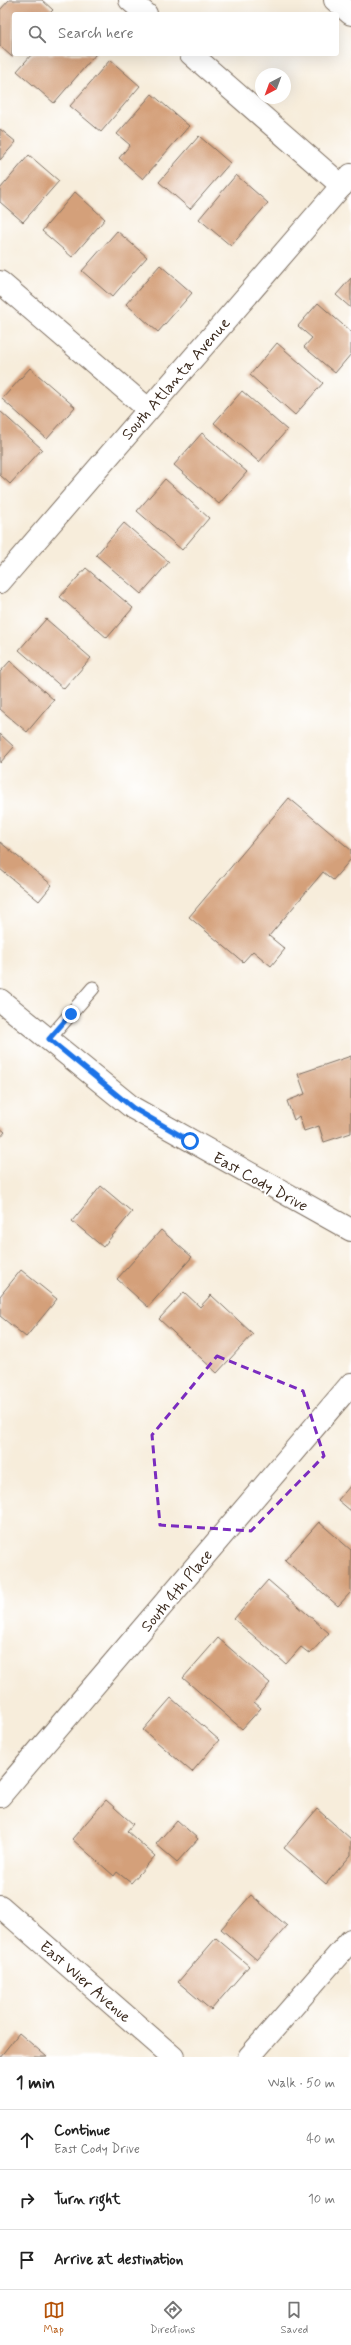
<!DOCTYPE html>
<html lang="en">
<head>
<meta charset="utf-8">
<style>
  :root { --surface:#fff; --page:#f6f6f6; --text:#222; --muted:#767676; --line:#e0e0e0; --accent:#b45309 }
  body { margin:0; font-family:Mynerve,sans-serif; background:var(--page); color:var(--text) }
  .compass { position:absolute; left:255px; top:68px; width:36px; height:36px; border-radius:50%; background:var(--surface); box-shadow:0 4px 16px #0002; rotate:221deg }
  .stop { position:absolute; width:12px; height:12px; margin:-9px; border:3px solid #1a73e8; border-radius:50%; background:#fff }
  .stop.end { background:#1a73e8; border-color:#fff; box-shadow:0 1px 4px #0008 }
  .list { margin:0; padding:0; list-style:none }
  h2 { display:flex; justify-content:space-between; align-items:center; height:52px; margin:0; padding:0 16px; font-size:17px }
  h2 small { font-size:13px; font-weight:400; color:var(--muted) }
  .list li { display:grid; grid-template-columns:26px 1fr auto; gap:12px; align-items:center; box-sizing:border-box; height:60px; padding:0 16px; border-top:1px solid var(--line) }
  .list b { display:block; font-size:15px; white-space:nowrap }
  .list p { margin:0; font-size:13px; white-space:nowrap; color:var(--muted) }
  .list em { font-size:13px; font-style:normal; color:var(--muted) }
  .icon { flex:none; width:22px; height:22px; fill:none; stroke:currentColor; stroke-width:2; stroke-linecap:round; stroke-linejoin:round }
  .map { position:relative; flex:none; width:351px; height:2057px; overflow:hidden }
  .search { position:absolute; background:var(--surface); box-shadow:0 4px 16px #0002; left:12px; right:12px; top:12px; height:44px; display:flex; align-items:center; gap:10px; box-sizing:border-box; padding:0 14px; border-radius:4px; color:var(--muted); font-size:15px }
  .sheet { height:232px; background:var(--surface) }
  nav { display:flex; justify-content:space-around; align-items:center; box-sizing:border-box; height:56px; border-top:1px solid var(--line); background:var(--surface); font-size:11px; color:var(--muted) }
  nav a { display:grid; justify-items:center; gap:2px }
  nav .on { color:var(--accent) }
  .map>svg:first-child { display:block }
</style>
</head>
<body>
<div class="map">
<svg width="351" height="2057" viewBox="0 0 351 2057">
  <rect width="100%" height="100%" fill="#fff"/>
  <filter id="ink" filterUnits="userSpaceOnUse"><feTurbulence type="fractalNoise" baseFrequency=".025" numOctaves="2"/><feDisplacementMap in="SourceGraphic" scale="8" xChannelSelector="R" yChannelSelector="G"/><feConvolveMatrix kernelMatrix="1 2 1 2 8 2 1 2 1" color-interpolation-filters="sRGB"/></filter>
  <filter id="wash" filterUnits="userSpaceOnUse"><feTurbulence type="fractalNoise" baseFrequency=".012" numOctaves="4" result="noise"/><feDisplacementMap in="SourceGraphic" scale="16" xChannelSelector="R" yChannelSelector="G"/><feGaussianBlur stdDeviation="0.9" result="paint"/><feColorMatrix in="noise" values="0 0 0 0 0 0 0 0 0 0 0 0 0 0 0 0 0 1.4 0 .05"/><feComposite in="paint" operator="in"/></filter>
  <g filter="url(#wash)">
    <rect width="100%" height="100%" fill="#f7eddb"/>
    <g id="blocks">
      <!-- building -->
      <g fill="#d4a07a">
        <path d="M 9,0 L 42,0 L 53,10 L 49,14 L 14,14 L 12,57 L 0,46 L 0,10 Z"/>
        <path d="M 32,54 L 96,54 L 54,103 L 17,71 Z"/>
        <path d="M 110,60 L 140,86 L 101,132 L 70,106 Z"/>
        <path d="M 152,94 L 189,126 L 143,179 L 119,158 L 130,145 L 117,134 Z"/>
        <path d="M 0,129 L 16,142 L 0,160 Z"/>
        <path d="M 199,136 L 230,163 L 190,209 L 159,182 Z"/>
        <path d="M 29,155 L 59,181 L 23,222 L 0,202 L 0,189 Z"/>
        <path d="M 236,175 L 268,203 L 231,246 L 199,219 Z"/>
        <path d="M 75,192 L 105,219 L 72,257 L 42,231 Z"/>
        <path d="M 117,231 L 147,257 L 112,297 L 82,271 Z"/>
        <path d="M 160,265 L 192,293 L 158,332 L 126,304 Z"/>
        <path d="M 351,278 L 351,308 L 336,295 Z"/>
        <path d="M 318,303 L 351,332 L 351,354 L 335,373 L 304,347 L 312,338 L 298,326 Z"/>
        <path d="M 277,343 L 323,383 L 295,415 L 250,375 Z"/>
        <path d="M 30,368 L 75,407 L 47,439 L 2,399 Z"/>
        <path d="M 242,391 L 287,430 L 259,462 L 214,423 Z"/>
        <path d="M 0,411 L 42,449 L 10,484 L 0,475 Z"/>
        <path d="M 202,433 L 247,472 L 219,504 L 174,465 Z"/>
        <path d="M 165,479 L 209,518 L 182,550 L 137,511 Z"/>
        <path d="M 124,523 L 169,562 L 141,594 L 96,555 Z"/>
        <path d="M 86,568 L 133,608 L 107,638 L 60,597 Z"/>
        <path d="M 46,619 L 91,658 L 64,689 L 19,650 Z"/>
        <path d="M 10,661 L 54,700 L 27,732 L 0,709 L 0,672 Z"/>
        <path d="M 0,734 L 14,747 L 0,763 Z"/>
        <path d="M 289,798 L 351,850 L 351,859 L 333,880 L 323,872 L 269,936 L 285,949 L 271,966 L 253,951 L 243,962 L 189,917 Z"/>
        <path d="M 0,842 L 52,885 L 39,901 L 0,869 Z"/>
        <path d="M 351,1056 L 351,1133 L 324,1142 L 319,1126 L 304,1131 L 299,1116 L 294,1120 L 287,1101 L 305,1094 L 298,1074 Z"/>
        <path d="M 0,1128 L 5,1132 L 0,1138 Z"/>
        <path d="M 101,1186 L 132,1212 L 103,1247 L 72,1221 Z"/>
        <path d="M 161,1230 L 192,1257 L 148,1307 L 117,1279 Z"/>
        <path d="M 21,1270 L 57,1299 L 26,1337 L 0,1316 L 0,1296 Z"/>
        <path d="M 184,1292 L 200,1307 L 211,1295 L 253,1334 L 217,1373 L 159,1319 Z"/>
        <path d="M 351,1485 L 351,1511 L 338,1500 Z"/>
        <path d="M 319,1522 L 351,1550 L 351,1592 L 338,1606 L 285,1560 Z"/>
        <path d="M 268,1580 L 329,1633 L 310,1654 L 301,1647 L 286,1664 L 234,1619 Z"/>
        <path d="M 218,1638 L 270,1683 L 254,1702 L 261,1708 L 242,1729 L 183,1678 Z"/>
        <path d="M 171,1698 L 219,1740 L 192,1772 L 143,1730 Z"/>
        <path d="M 106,1800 L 133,1824 L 127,1831 L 155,1856 L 131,1883 L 117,1872 L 114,1876 L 72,1839 Z"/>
        <path d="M 317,1809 L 351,1839 L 351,1855 L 326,1884 L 284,1848 Z"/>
        <path d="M 177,1820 L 198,1839 L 177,1862 L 156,1844 Z"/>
        <path d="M 251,1895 L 287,1926 L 257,1960 L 221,1929 Z"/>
        <path d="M 216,1938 L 249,1966 L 211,2010 L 178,1982 Z"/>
        <path d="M 19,2033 L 47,2057 L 0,2057 Z"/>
      </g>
    </g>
  </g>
  <g filter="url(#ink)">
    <use href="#blocks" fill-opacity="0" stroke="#7d6e60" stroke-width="1"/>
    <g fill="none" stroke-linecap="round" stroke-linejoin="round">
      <!-- lane casing -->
      <g stroke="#7d6e60" stroke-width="15">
        <path id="lane" d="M 49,1039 L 93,988"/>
      </g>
      <!-- street casing -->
      <g stroke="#7d6e60" stroke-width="24">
        <g id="street">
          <path d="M 130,0 L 146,14"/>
          <path d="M 191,54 L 342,186"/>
          <path d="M 0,282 L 148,409"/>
          <path d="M 0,582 L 351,175"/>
          <path d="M 0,1000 L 133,1108 L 351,1230"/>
          <path d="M 0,1796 L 351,1384"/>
          <path d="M 0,1906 L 173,2057"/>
          <path d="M 249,2057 L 351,1940"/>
        </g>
      </g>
      <!-- secondary casing -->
      <g stroke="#7d6e60" stroke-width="24">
        <path id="secondary" d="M 335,0 L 351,14"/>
      </g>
      <!-- lane -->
      <use href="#lane" stroke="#fff" stroke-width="13"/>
      <!-- street -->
      <use href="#street" stroke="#fff" stroke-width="22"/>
      <!-- secondary -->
      <use href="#secondary" stroke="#fff" stroke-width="22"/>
    </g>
  </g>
  <g fill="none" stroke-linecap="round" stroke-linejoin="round" filter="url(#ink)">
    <!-- route -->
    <path stroke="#1a73e8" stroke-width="5" d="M 71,1014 L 49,1039 L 133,1108 L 190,1141"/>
  </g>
  <!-- marked area -->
  <path fill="none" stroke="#7b2cbf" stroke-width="3" stroke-dasharray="8 5" stroke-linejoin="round" d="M 217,1356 L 303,1391 L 324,1456 L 251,1531 L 160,1525 L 152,1435 Z"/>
  <g text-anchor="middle" stroke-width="4" stroke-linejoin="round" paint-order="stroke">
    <!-- street labels -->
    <g font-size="16" fill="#3b2a1e" stroke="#fff">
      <text transform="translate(175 378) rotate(-49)" y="6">South Atlanta Avenue</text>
      <text transform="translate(261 1181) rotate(29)" y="6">East Cody Drive</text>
      <text transform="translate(176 1590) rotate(-50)" y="6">South 4th Place</text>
      <text transform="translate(86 1981) rotate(41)" y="6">East Wier Avenue</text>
    </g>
  </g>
</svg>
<svg class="compass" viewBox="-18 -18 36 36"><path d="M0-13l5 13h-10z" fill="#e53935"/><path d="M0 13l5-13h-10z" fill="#767676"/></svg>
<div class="stop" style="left:190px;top:1141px"></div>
<div class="stop end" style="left:71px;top:1014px"></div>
<div class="search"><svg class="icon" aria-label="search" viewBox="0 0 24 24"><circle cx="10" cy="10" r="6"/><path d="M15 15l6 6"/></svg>Search here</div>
</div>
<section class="sheet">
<h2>1 min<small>Walk · 50 m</small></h2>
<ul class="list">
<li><svg class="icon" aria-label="ahead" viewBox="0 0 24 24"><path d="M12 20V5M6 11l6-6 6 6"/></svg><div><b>Continue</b><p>East Cody Drive</p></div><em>40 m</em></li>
<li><svg class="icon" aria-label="right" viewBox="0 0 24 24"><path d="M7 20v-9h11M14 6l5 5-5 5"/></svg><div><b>Turn right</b></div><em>10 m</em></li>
<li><svg class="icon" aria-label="arrive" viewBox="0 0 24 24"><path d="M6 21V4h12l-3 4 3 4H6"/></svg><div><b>Arrive at destination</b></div></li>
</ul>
</section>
<nav>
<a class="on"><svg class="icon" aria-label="map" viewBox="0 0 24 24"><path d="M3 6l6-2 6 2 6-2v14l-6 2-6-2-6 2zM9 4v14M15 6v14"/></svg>Map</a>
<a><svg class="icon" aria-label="directions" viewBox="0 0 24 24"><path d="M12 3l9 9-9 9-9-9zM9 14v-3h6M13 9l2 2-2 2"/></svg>Directions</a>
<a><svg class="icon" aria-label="saved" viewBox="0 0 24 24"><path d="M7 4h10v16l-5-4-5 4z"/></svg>Saved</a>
</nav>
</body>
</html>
